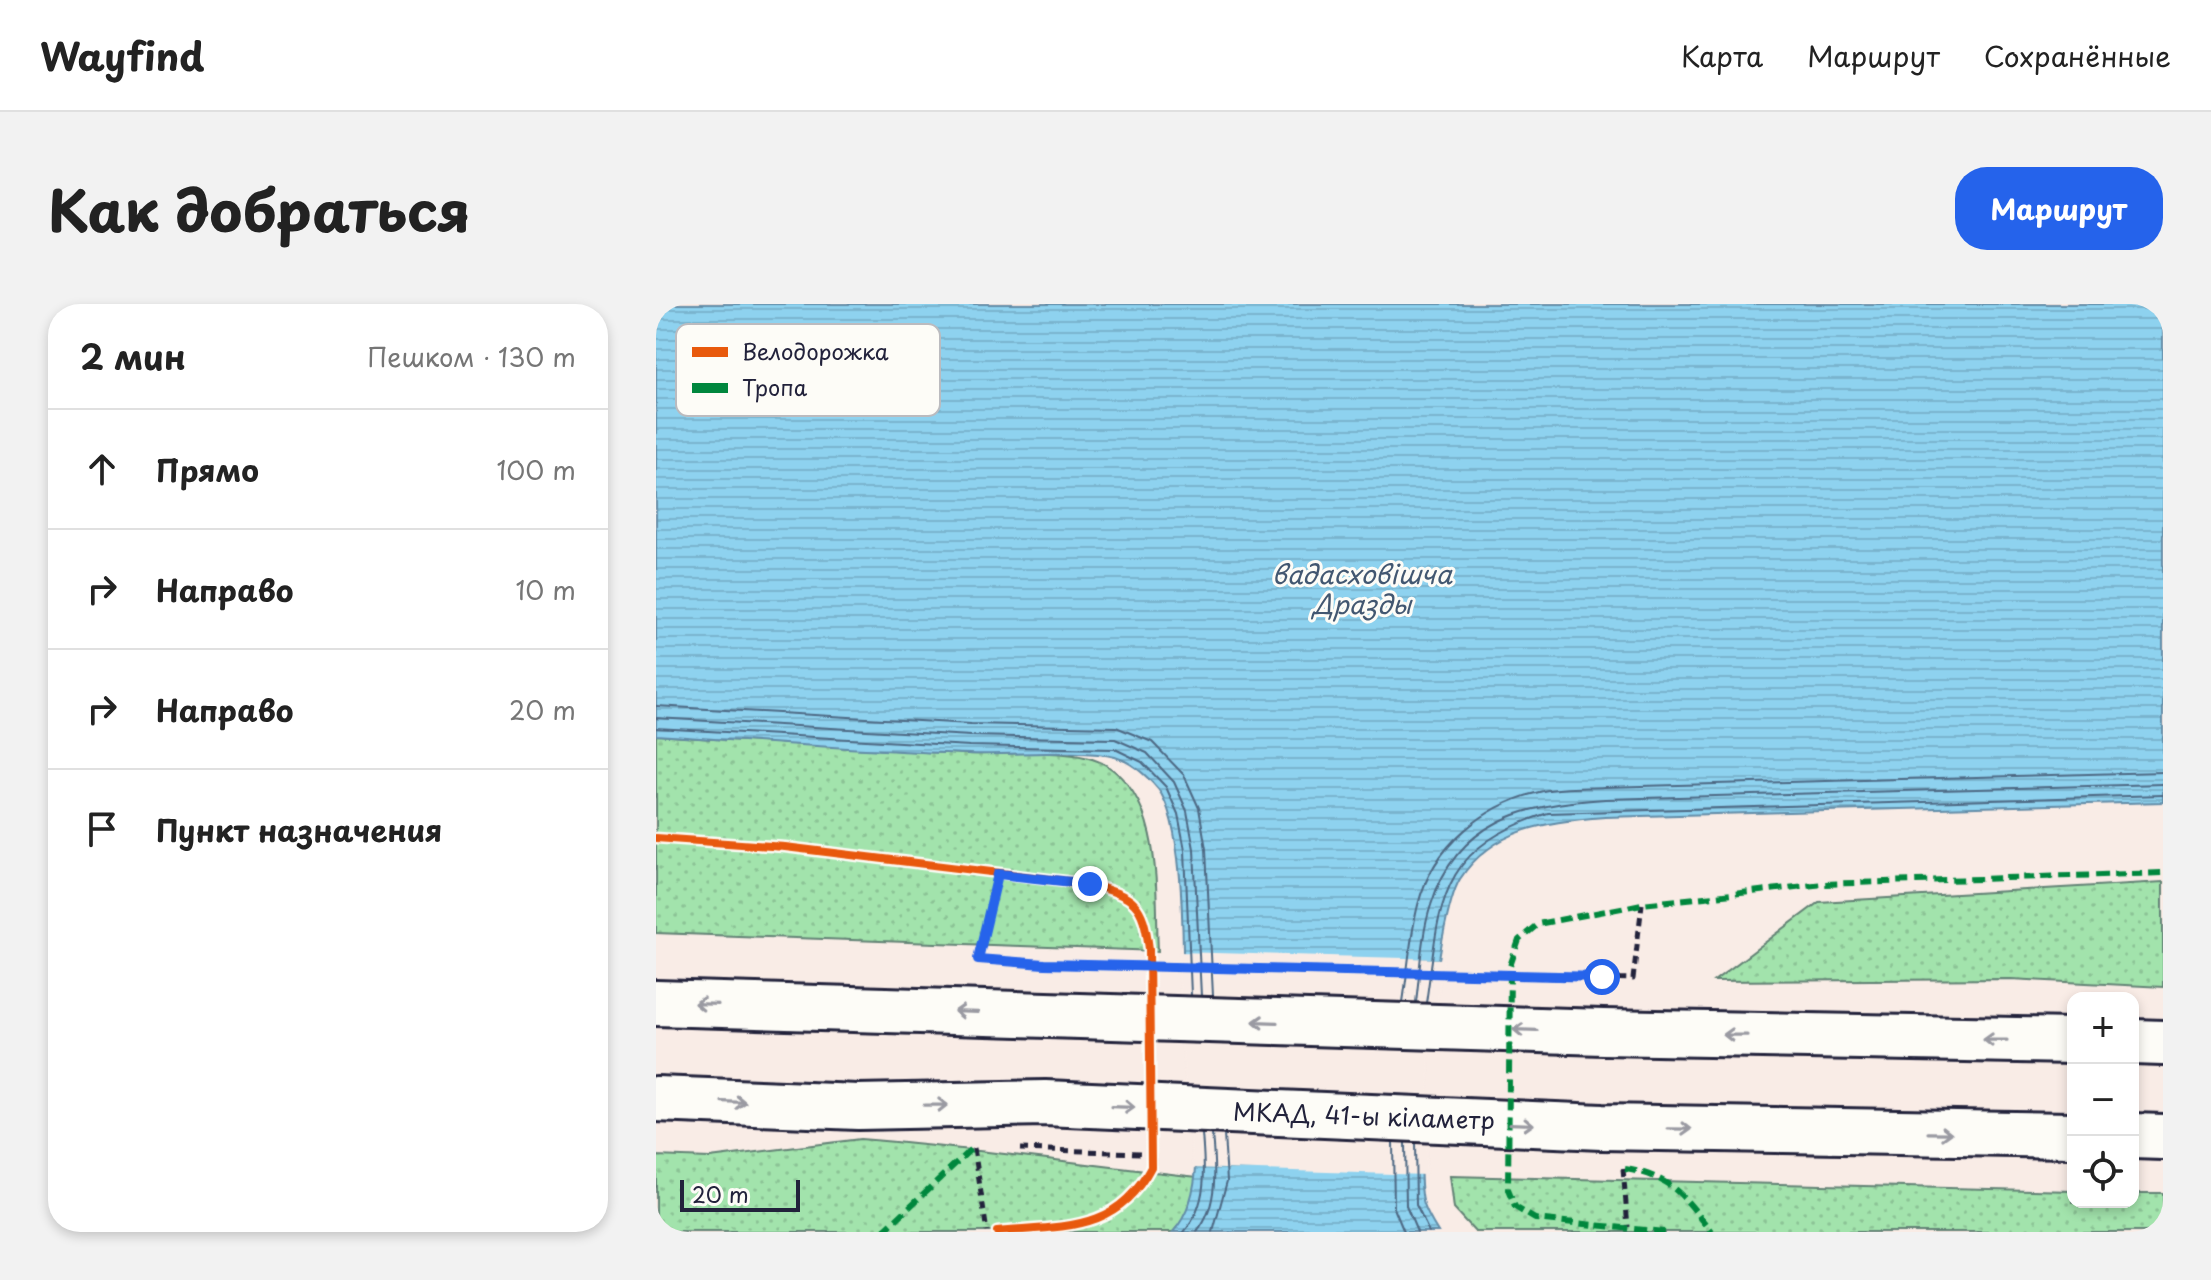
<!DOCTYPE html>
<html lang="ru">
<head>
<meta charset="utf-8">
<style>
  :root { --surface:#fff; --page:#f2f2f2; --text:#222; --muted:#767676; --line:#e0e0e0; --accent:#2563eb }
  body { margin:0; font-family:"Playpen Sans",sans-serif; background:var(--page); color:var(--text) }
  .controls { position:absolute; right:24px; bottom:24px; display:grid; overflow:hidden; border-radius:16px; box-shadow:0 4px 12px #0003 }
  .controls button { width:72px; height:72px; display:grid; place-items:center; padding:0; border:0; border-bottom:2px solid var(--line); background:var(--surface); color:var(--text); font:40px sans-serif }
  .scale { position:absolute; left:24px; bottom:20px; width:120px; box-sizing:border-box; padding-left:8px; border:4px solid #22223b; border-top:0; font-size:22px; line-height:28px; white-space:nowrap; color:#22223b; -webkit-text-stroke:6px #fdfcf7; paint-order:stroke }
  .stop { position:absolute; width:24px; height:24px; margin:-18px; border:6px solid #2563eb; border-radius:50%; background:#fff }
  .stop.end { background:#2563eb; border-color:#fff; box-shadow:0 2px 8px #0008 }
  .list { margin:0; padding:0; list-style:none }
  h2 { display:flex; justify-content:space-between; align-items:center; height:104px; margin:0; padding:0 32px; font-size:34px }
  h2 small { font-size:26px; font-weight:400; color:var(--muted) }
  .list li { display:grid; grid-template-columns:52px 1fr auto; gap:24px; align-items:center; box-sizing:border-box; height:120px; padding:0 32px; border-top:2px solid var(--line) }
  .list b { display:block; font-size:30px; white-space:nowrap }
  .list em { font-size:26px; font-style:normal; color:var(--muted) }
  .icon { flex:none; width:44px; height:44px; fill:none; stroke:currentColor; stroke-width:2; stroke-linecap:round; stroke-linejoin:round }
  .map { position:relative; flex:none; width:1507px; height:928px; overflow:hidden; border-radius:32px }
  header { display:flex; align-items:center; gap:48px; box-sizing:border-box; height:112px; padding:0 40px; background:var(--surface); border-bottom:2px solid var(--line) }
  header strong { font-size:38px }
  nav { display:flex; gap:44px; margin-inline-start:auto; font-size:28px }
  .intro { display:flex; align-items:center; justify-content:space-between; box-sizing:border-box; height:192px; padding:0 48px }
  h1 { margin:0; font-size:56px }
  .button { padding:20px 36px; border-radius:32px; background:var(--accent); color:#fff; font-size:28px; font-weight:700 }
  main { display:flex; gap:48px; padding:0 48px }
  aside { flex:1; background:var(--surface); border-radius:32px; box-shadow:0 4px 12px #0003 }
  .map>svg:first-child { display:block }
</style>
</head>
<body>
<header>
<strong>Wayfind</strong>
<nav><a>Карта</a><a>Маршрут</a><a>Сохранённые</a></nav>
</header>
<div class="intro"><h1>Как добраться</h1><a class="button">Маршрут</a></div>
<main>
<aside>
<h2>2 мин<small>Пешком · 130 m</small></h2>
<ul class="list">
<li><svg class="icon" aria-label="ahead" viewBox="0 0 24 24"><path d="M12 20V5M6 11l6-6 6 6"/></svg><div><b>Прямо</b></div><em>100 m</em></li>
<li><svg class="icon" aria-label="right" viewBox="0 0 24 24"><path d="M7 20v-9h11M14 6l5 5-5 5"/></svg><div><b>Направо</b></div><em>10 m</em></li>
<li><svg class="icon" aria-label="right" viewBox="0 0 24 24"><path d="M7 20v-9h11M14 6l5 5-5 5"/></svg><div><b>Направо</b></div><em>20 m</em></li>
<li><svg class="icon" aria-label="arrive" viewBox="0 0 24 24"><path d="M6 21V4h12l-3 4 3 4H6"/></svg><div><b>Пункт назначения</b></div></li>
</ul>
</aside>
<div class="map">
<svg width="1507" height="928" viewBox="0 0 1507 928">
  <defs>
    <pattern id="grass-dots" width="8" height="8" patternUnits="userSpaceOnUse" patternTransform="scale(2)"><rect width="8" height="8" fill="#a2e3ac"/><path d="M2 2h.1M6 6h.1" fill="none" stroke="#8bc295" stroke-width="1.8" stroke-linecap="round"/></pattern>
    <pattern id="water-rules" width="6" height="5" patternUnits="userSpaceOnUse" patternTransform="scale(2)"><rect width="6" height="5" fill="#8ed2ef"/><path d="M0 2.5h6" fill="none" stroke="#7ab4ce"/></pattern>
  </defs>
  <rect width="100%" height="100%" fill="#f9ece6"/>
  <filter id="ink" filterUnits="userSpaceOnUse"><feTurbulence type="fractalNoise" baseFrequency=".0125" numOctaves="2"/><feDisplacementMap in="SourceGraphic" scale="16" xChannelSelector="R" yChannelSelector="G"/><feConvolveMatrix kernelMatrix="1 2 1 2 8 2 1 2 1" color-interpolation-filters="sRGB"/></filter>
  <g filter="url(#ink)">
    <!-- grass -->
    <g fill="url(#grass-dots)" stroke="#628274" stroke-width="2">
      <path d="M 0,431 C 104,438 207,445 311,450 C 349,452 417,441 450,461 C 508,497 499,589 502,647 L 0,629 Z"/>
      <path d="M 1507,578 L 1507,683 L 1355,675 L 1058,677 L 1163,598 Z"/>
      <path d="M 204,835 C 317,844 429,861 542,873 L 531,912 L 517,928 L 0,928 L 0,852 L 54,854 Z"/>
      <path d="M 794,872 L 1417,887 L 1417,898 L 1477,898 L 1477,889 L 1507,889 L 1507,928 L 819,928 L 798,905 Z"/>
    </g>
    <!-- water -->
    <path fill="url(#water-rules)" stroke="#638ca7" stroke-width="2" d="M 0,0 L 1507,0 L 1507,498 L 949,513 C 894,517 837,524 804,575 C 780,613 755,858 768,901 C 771,910 777,920 782,928 L 517,928 C 561,879 530,780 528,718 C 526,665 532,525 502,485 C 491,472 476,458 459,453 C 426,444 352,452 314,450 C 209,447 105,438 0,431 Z"/>
    <!-- pier -->
    <path fill="#f9ece6" d="M 522,648 L 788,655 L 774,751 L 770,871 L 537,864 L 525,737 Z"/>
    <g fill="none" stroke-linecap="round" stroke-linejoin="round">
      <!-- shore -->
      <g stroke="#4d6883" stroke-width="2">
        <path d="M 0,402 L 315,420 L 460,423 L 496,438 L 528,471 L 543,504 L 550,545 L 557,692"/>
        <path d="M 0,414 L 315,432 L 459,435 L 491,449 L 518,478 L 531,507 L 538,545 L 545,692"/>
        <path d="M 0,424 L 314,442 L 459,445 L 486,458 L 510,483 L 522,510 L 529,546 L 535,691"/>
        <path d="M 747,698 C 752,666 754,632 762,601 C 777,541 829,500 887,487 C 907,483 929,484 948,483 L 1507,468"/>
        <path d="M 760,698 C 764,667 765,631 775,601 C 801,516 870,500 949,495 L 1507,480"/>
        <path d="M 770,699 C 785,596 781,545 892,509 L 1507,491"/>
        <path d="M 737,838 L 738,904 L 748,928"/>
        <path d="M 749,839 L 750,902 L 761,928"/>
        <path d="M 759,839 L 760,901 L 773,928"/>
        <path d="M 528,928 C 552,901 549,864 546,830"/>
        <path d="M 541,928 C 563,902 559,861 556,830"/>
        <path d="M 557,928 L 571,877 L 568,831"/>
      </g>
      <!-- highway casing -->
      <g stroke="#22223b" stroke-width="50">
        <g id="highway">
          <path d="M 0,699 L 947,728 L 1417,737"/>
          <path d="M 1477,738 L 1507,739"/>
          <path d="M 0,795 L 202,803 L 389,799 L 946,823 L 1417,831"/>
          <path d="M 1477,832 L 1507,833"/>
        </g>
      </g>
      <!-- path -->
      <g stroke="#22223b" stroke-width="5" stroke-dasharray="8 6" stroke-linecap="butt">
        <path d="M 342,570 L 322,655 L 388,660 L 977,675 L 986,600"/>
        <path d="M 318,844 L 331,928"/>
        <path d="M 364,845 L 486,849"/>
        <path d="M 967,865 L 972,923"/>
      </g>
      <!-- highway -->
      <use href="#highway" stroke="#fdfcf7" stroke-width="44"/>
      <!-- quiet -->
      <g stroke="#00873e" stroke-width="6" stroke-dasharray="12 6" stroke-linecap="butt">
        <path d="M 969,865 C 1016,872 1028,893 1056,928"/>
        <path d="M 227,928 L 316,844"/>
        <path d="M 1008,928 L 879,915 L 859,903 L 852,886 L 854,662 L 863,636 L 882,620 L 986,600 L 1167,580 L 1507,569"/>
      </g>
      <!-- cycleway casing -->
      <g stroke="#fdfcf7" stroke-width="13">
        <path id="cycleway" d="M 0,534 L 129,543 L 434,580 C 479,594 487,597 493,645 L 495,863 C 461,928 407,922 341,928"/>
      </g>
      <!-- cycleway -->
      <use href="#cycleway" stroke="#e8590c" stroke-width="8"/>
    </g>
    <!-- one-way arrows -->
    <defs><path id="oneway-shaft" d="M-6 0H5M1.5-3L5.5 0L1.5 3" fill="none" stroke-width="1.6" stroke-linecap="round" stroke-linejoin="round" transform="scale(2)"/></defs>
    <g stroke="#9a9aa2">
      <use href="#oneway-shaft" transform="translate(50 700) rotate(-178)"/>
      <use href="#oneway-shaft" transform="translate(310 708) rotate(-178)"/>
      <use href="#oneway-shaft" transform="translate(609 718) rotate(-178)"/>
      <use href="#oneway-shaft" transform="translate(869 726) rotate(-178)"/>
      <use href="#oneway-shaft" transform="translate(1079 731) rotate(-179)"/>
      <use href="#oneway-shaft" transform="translate(1339 736) rotate(-179)"/>
      <use href="#oneway-shaft" transform="translate(78 798) rotate(2)"/>
      <use href="#oneway-shaft" transform="translate(280 801) rotate(-1)"/>
      <use href="#oneway-shaft" transform="translate(467 803) rotate(2)"/>
      <use href="#oneway-shaft" transform="translate(866 820) rotate(2)"/>
      <use href="#oneway-shaft" transform="translate(1024 825) rotate(1)"/>
      <use href="#oneway-shaft" transform="translate(1284 829) rotate(1)"/>
    </g>
  </g>
  <g fill="none" stroke-linecap="round" stroke-linejoin="round" filter="url(#ink)">
    <!-- route -->
    <path stroke="#2563eb" stroke-width="10" d="M 434,580 L 342,570 L 322,655 L 388,660 L 946,673"/>
  </g>
  <g text-anchor="middle" stroke-width="6" stroke-linejoin="round" paint-order="stroke">
    <!-- street labels -->
    <g font-size="24" fill="#22223b" stroke="#fdfcf7">
      <text transform="translate(708 813) rotate(2)" y="8">МКАД, 41-ы кіламетр</text>
    </g>
    <!-- water labels -->
    <g font-size="26" font-style="italic" fill="#425771" stroke="#fdfcf7">
      <text x="706" y="280">вадасховішча<tspan x="706" dy="30">Дразды</tspan></text>
    </g>
  </g>
  <!-- legend -->
  <rect x="20" y="20" width="264" height="92" rx="12" fill="#fdfcf7" stroke="#bbbbbf" stroke-width="2"/>
  <rect x="36" y="43" width="36" height="10" fill="#e8590c"/>
  <rect x="36" y="79" width="36" height="10" fill="#00873e"/>
  <g font-size="22" fill="#22223b">
    <text x="86" y="56">Велодорожка</text>
    <text x="86" y="92">Тропа</text>
  </g>
</svg>
<div class="controls">
<button>+</button>
<button>−</button>
<button><svg class="icon" aria-label="locate" viewBox="0 0 24 24"><circle cx="12" cy="12" r="6"/><path d="M12 2v4M12 18v4M2 12h4M18 12h4"/></svg></button>
</div>
<div class="scale">20 m</div>
<div class="stop" style="left:946px;top:673px"></div>
<div class="stop end" style="left:434px;top:580px"></div>
</div>
</main>
</body>
</html>
